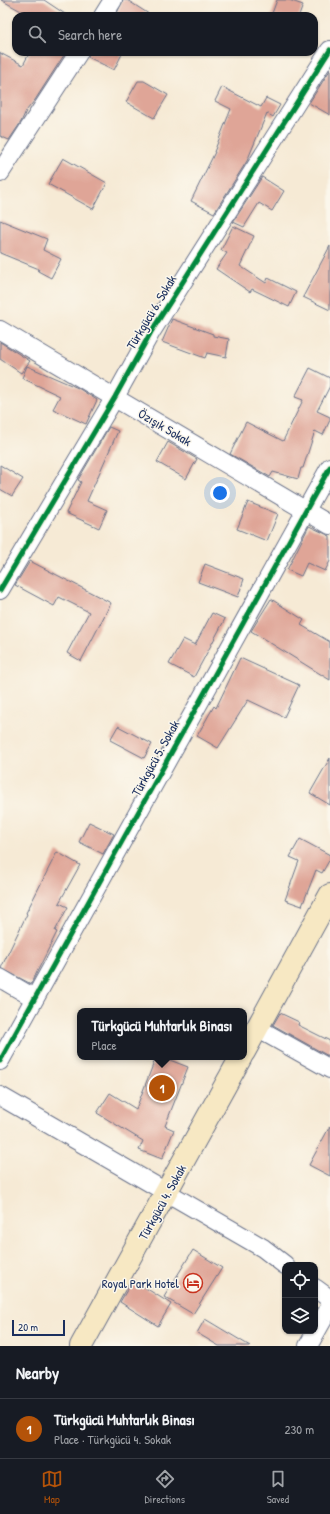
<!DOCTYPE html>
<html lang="en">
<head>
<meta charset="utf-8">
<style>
  :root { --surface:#171b24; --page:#242831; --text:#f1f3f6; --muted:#9ea1a6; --line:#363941; --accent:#b45309 }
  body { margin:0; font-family:"Patrick Hand",sans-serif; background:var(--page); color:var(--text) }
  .controls { position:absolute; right:12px; bottom:12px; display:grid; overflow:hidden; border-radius:8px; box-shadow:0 1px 3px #0004 }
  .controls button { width:36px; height:36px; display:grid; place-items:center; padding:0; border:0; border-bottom:1px solid var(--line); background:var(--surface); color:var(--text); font:20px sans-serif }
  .scale { position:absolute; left:12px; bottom:10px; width:53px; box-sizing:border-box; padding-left:4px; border:2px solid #1b2f5e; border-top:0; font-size:11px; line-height:14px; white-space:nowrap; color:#1b2f5e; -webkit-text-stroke:3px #fbf7ec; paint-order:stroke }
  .you { position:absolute; left:220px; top:493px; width:14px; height:14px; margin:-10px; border:3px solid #fff; border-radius:50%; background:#1a73e8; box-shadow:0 0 0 6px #1a73e833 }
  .badge { display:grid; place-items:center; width:26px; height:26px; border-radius:50%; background:var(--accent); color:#fff; font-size:13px; font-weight:700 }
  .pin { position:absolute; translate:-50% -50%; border:2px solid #fff; box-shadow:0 1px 4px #0006 }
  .popup { position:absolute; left:77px; top:1008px; width:170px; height:52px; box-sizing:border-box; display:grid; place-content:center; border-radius:8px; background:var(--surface); filter:drop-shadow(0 1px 3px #0005); font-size:13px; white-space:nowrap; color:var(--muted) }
  .popup b { font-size:15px; color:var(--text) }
  .popup::after { content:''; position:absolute; left:50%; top:100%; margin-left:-8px; border:8px solid transparent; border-top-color:var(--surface) }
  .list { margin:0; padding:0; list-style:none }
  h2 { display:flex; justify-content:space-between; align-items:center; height:52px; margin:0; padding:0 16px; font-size:17px }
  h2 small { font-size:13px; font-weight:400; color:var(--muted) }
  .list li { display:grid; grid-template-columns:26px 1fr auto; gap:12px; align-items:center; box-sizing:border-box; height:60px; padding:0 16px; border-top:1px solid var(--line) }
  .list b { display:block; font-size:15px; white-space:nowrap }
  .list p { margin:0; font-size:13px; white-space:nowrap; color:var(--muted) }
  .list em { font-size:13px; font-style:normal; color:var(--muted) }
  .icon { flex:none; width:22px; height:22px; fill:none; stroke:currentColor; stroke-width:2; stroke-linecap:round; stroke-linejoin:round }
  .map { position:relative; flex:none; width:330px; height:1346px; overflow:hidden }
  .search { position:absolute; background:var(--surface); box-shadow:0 1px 3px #0004; left:12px; right:12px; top:12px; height:44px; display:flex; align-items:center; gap:10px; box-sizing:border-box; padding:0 14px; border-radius:12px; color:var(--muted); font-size:15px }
  .sheet { height:112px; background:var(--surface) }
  nav { display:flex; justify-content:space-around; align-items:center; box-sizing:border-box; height:56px; border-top:1px solid var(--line); background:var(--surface); font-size:11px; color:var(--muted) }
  nav a { display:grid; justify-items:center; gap:2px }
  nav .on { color:var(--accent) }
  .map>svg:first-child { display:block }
</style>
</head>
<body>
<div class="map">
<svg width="330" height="1346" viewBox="0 0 330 1346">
  <rect width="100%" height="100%" fill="#fbf7ec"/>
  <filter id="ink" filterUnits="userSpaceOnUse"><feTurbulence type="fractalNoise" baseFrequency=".025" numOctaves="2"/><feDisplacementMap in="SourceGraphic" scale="8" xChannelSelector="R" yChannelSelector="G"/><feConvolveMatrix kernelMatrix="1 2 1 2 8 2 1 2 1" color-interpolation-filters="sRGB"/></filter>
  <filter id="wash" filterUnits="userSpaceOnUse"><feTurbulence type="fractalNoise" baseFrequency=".012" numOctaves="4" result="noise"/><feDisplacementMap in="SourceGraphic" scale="16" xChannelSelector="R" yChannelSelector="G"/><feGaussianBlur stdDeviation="0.9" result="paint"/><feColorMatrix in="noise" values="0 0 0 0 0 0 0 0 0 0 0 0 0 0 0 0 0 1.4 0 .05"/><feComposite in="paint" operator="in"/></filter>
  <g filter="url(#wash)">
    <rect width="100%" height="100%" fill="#f6ead5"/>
    <g id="blocks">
      <!-- building -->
      <g fill="#dfa597">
        <path d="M 1,0 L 44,0 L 68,16 L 30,16 Z"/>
        <path d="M 123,0 L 127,0 L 152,16 L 123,16 L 117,13 Z"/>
        <path d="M 277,0 L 289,0 L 303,5 L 299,16 L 271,16 Z"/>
        <path d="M 30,52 L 66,52 L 35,100 L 26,111 L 21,122 L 9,140 L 0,136 L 0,53 L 23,65 Z"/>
        <path d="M 89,52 L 123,52 L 114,70 L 88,57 Z"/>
        <path d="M 330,70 L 330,115 L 309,103 Z"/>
        <path d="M 138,81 L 144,81 L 168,95 L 154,118 L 126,102 Z"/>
        <path d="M 222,87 L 261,107 L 266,98 L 280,105 L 273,117 L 267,113 L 247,161 L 214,213 L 191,201 L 215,152 L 214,152 L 231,109 L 215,101 Z"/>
        <path d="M 63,158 L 107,183 L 93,209 L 48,184 Z"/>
        <path d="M 262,177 L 284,191 L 272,211 L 259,203 L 244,227 L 233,222 Z"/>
        <path d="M 0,220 L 47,239 L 43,250 L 61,259 L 51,278 L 38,271 L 39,269 L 0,253 Z"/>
        <path d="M 233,226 L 254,236 L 240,266 L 266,283 L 268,278 L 296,292 L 289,307 L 252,289 L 250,292 L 216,269 L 227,253 L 221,250 Z"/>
        <path d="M 330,246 L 330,310 L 303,297 Z"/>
        <path d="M 172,319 L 213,334 L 213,336 L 229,339 L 226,357 L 207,353 L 205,358 L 162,342 Z"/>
        <path d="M 0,342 L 30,361 L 21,373 L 0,359 Z"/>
        <path d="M 27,366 L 78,388 L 97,400 L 86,424 L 53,409 L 60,396 L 22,378 Z"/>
        <path d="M 310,368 L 330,378 L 330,386 L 317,411 L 330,417 L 330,420 L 323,435 L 315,431 L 303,468 L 301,468 L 298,479 L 273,472 L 270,477 L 230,454 L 246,422 L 283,441 L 303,400 L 295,397 Z"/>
        <path d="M 109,427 L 118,431 L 87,501 L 107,510 L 99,528 L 66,513 L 81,482 L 78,480 Z"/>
        <path d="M 168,442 L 197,459 L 186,479 L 157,462 Z"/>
        <path d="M 0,465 L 23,479 L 12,496 L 0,489 Z"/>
        <path d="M 248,502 L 278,514 L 267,541 L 237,529 Z"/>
        <path d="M 309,526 L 330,536 L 330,561 L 325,571 L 307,563 L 301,576 L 287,570 Z"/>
        <path d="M 30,561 L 111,603 L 81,661 L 67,653 L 89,612 L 59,597 L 54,606 L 15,585 Z"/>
        <path d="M 205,564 L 244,579 L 238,597 L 198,582 Z"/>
        <path d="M 271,599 L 304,620 L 301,625 L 330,642 L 330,680 L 251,631 Z"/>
        <path d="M 212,613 L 225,619 L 194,677 L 169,664 L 183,639 L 195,645 Z"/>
        <path d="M 240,658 L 299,685 L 284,717 L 248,700 L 218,748 L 197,736 L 214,706 L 216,708 Z"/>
        <path d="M 118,726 L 152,744 L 144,758 L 110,740 Z"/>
        <path d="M 330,758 L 330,805 L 310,793 Z"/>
        <path d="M 89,822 L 114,834 L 103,854 L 79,842 Z"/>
        <path d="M 300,839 L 330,855 L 330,859 L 322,873 L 316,870 L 302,906 L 285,900 L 299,861 L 290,857 Z"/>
        <path d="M 57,852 L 80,865 L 59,903 L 68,907 L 55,931 L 57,932 L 31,984 L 1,968 L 27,914 L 26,913 Z"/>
        <path d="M 280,1013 L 299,1022 L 298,1025 L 330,1041 L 330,1057 L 273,1025 Z"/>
        <path d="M 156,1057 L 162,1057 L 188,1067 L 165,1126 L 174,1130 L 162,1159 L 139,1150 L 143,1141 L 97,1113 L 110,1093 L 136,1109 Z"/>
        <path d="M 330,1126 L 330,1176 L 309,1165 Z"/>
        <path d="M 193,1250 L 222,1268 L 193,1314 L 164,1297 Z"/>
        <path d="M 133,1280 L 171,1304 L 158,1326 L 120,1302 Z"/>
        <path d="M 205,1319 L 250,1346 L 219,1346 L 197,1333 Z"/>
      </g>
    </g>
  </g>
  <g filter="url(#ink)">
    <use href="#blocks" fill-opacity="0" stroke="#687088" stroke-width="1"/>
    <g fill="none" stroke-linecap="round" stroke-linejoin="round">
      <!-- street casing -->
      <g stroke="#687088" stroke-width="20">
        <g id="street">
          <path d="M 103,16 L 113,0"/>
          <path d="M 0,173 L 79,52"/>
          <path d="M 0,330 L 330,525"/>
          <path d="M 0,590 L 115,397 L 151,332 L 330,50"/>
          <path d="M 0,978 L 34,998"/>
          <path d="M 257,1028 L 330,1069"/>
          <path d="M 0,1061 L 330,467"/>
          <path d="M 0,1096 L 263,1248 L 285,1265"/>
          <path d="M 315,1288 L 330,1299"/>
          <path d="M 308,1346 L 330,1307"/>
        </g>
      </g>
      <!-- secondary casing -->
      <g stroke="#687088" stroke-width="24">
        <g id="secondary">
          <path d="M 244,1052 L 330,895"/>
          <path d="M 81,1346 L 241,1057"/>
        </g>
      </g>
      <!-- street -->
      <use href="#street" stroke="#fff" stroke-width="18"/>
      <!-- secondary -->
      <use href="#secondary" stroke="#f7e8c3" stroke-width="22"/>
      <!-- cycleway casing -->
      <g stroke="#fbf7ec" stroke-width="8">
        <g id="cycleway">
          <path d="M 0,590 L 115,397 L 151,332 L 330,50"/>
          <path d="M 0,1061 L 330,467"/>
        </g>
      </g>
      <!-- cycleway -->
      <use href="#cycleway" stroke="#00873e" stroke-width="5"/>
    </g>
  </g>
  <!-- icons -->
  <defs>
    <g id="hotel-ring" transform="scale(1)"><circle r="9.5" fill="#fbf7ec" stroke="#c8321e" stroke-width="1.5"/><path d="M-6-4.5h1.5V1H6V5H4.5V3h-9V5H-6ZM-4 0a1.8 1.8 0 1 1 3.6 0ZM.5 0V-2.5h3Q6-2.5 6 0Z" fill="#c8321e"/></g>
  </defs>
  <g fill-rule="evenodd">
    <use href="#hotel-ring" x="193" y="1283"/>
  </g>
  <g text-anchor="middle" stroke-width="3" stroke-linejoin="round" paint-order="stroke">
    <!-- street labels -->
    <g font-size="13" fill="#1b2f5e" stroke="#fbf7ec">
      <text transform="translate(151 312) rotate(-59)" y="5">Türkgücü 6. Sokak</text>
      <text transform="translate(165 427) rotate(31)" y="5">Özışık Sokak</text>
      <text transform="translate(155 758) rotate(-61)" y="5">Türkgücü 5. Sokak</text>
      <text transform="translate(162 1202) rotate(-61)" y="5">Türkgücü 4. Sokak</text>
    </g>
    <!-- poi labels -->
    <g font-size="13" fill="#1b2f5e" stroke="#fbf7ec" text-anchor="end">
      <text x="179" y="1288">Royal Park Hotel</text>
    </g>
  </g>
</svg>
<div class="controls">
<button><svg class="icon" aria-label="locate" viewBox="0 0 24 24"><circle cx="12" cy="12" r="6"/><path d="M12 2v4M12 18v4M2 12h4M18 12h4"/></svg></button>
<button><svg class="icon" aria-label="layers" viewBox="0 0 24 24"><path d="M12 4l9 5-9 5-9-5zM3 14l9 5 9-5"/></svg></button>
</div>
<div class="scale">20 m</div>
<div class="you"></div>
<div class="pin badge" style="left:162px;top:1088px">1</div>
<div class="popup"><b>Türkgücü Muhtarlık Binası</b>Place</div>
<div class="search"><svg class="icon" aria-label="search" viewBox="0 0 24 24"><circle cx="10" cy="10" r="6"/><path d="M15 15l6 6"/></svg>Search here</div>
</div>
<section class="sheet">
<h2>Nearby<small></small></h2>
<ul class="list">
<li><span class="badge">1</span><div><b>Türkgücü Muhtarlık Binası</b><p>Place · Türkgücü 4. Sokak</p></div><em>230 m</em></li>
</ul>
</section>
<nav>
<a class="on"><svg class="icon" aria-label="map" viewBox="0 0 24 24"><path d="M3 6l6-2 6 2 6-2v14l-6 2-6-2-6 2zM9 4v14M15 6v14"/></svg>Map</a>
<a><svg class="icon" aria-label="directions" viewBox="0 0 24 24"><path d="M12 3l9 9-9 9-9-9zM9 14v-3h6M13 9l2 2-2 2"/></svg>Directions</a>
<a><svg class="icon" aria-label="saved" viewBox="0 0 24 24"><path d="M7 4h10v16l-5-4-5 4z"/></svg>Saved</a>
</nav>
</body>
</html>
